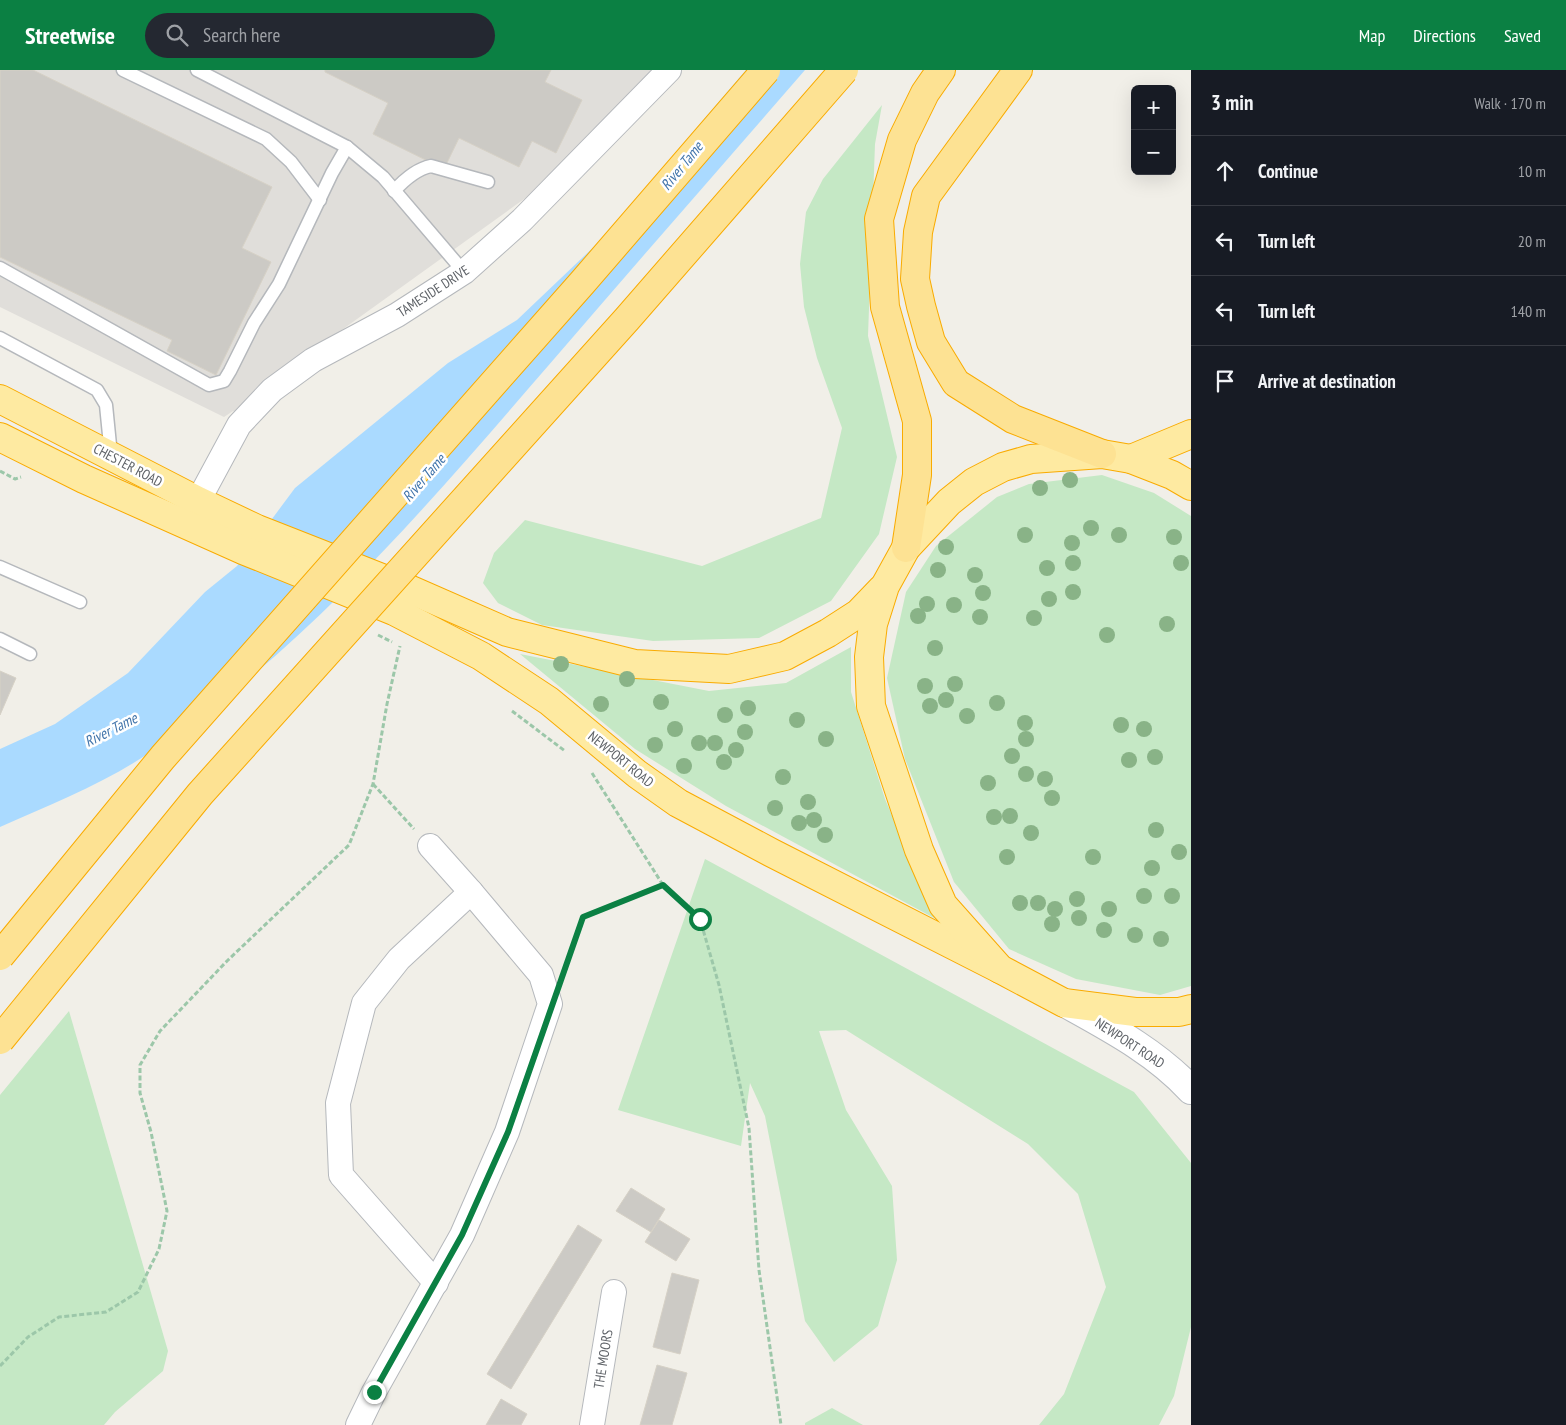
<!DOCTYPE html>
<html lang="en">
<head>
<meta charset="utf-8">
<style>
  :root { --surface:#171b24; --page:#242831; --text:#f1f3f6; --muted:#9ea1a6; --line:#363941; --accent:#0b8043 }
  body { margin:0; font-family:"PT Sans Narrow",sans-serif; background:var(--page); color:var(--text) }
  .controls { position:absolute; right:15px; top:15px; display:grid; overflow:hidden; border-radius:8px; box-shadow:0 5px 20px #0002 }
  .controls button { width:45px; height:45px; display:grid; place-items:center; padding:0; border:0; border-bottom:1px solid var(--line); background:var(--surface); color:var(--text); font:25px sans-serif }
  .stop { position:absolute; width:15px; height:15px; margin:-11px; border:4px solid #0b8043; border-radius:50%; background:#fff }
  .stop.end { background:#0b8043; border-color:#fff; box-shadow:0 1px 5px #0008 }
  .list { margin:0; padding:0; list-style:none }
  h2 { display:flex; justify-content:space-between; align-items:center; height:65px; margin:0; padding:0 20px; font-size:21px }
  h2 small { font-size:16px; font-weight:400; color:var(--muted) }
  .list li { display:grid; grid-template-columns:32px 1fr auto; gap:15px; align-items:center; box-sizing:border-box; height:70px; padding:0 20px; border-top:1px solid var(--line) }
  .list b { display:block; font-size:19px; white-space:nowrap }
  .list em { font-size:16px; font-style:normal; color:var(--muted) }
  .icon { flex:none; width:28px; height:28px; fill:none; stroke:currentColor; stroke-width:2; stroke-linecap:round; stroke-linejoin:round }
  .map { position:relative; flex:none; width:1191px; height:1355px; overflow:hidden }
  header { display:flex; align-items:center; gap:30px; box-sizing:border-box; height:70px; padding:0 25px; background:var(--accent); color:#fff }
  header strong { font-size:24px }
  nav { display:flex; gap:28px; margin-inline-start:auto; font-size:18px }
  .search { width:350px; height:45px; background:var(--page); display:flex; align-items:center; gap:12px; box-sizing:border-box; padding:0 18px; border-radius:28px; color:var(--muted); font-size:19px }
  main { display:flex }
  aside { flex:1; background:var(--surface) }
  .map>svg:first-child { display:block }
</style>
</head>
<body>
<header>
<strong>Streetwise</strong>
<div class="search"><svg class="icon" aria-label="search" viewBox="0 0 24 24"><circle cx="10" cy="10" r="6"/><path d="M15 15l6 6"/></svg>Search here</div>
<nav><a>Map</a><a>Directions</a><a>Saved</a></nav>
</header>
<main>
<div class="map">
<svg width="1191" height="1355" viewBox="0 0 1191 1355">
  <rect width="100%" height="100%" fill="#f1efe8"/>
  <!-- industrial -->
  <path fill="#e0deda" d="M 0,0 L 657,0 L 552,109 L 325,272 L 236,342 L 233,341 L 224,347 L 0,237 Z"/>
  <!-- green -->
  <g fill="#c5e8c5">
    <path d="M 882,35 L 875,74 L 868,266 L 897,387 L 879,464 L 831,531 L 759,568 L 653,571 L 542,555 L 498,533 L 483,513 L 494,483 L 525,450 L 702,496 L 821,448 L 842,358 L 817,288 L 804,237 L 800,194 L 806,142 L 823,109 Z"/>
    <path d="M 1102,405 L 1154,423 L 1191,446 L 1191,916 L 1160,925 L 1076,909 L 1009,879 L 954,812 L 905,689 L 887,608 L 906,522 L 936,476 L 997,427 L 1029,414 Z"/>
    <path d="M 851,577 L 851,622 L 885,729 L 936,849 L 726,736 L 635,679 L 520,584 L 709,621 L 786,613 Z"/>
    <path d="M 705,789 L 1134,1022 L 1191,1093 L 1191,1257 L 1174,1326 L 1159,1355 L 1039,1355 L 1064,1324 L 1106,1217 L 1078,1124 L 1028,1074 L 846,960 L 819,961 L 846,1040 L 892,1116 L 897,1190 L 878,1256 L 834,1292 L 805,1251 L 765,1046 L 750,1013 L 741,1076 L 618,1040 Z"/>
    <path d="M 69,941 L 168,1281 L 163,1301 L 115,1342 L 104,1355 L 0,1355 L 0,1025 Z"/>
    <path d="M 832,1338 L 863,1355 L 805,1355 L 805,1353 Z"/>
  </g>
  <!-- water -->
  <path fill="#aadaff" d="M 746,0 L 805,0 C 719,99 633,197 548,296 C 426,437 303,583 146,685 C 101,715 49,735 0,757 L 0,679 L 55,654 L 128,603 L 205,522 L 237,496 L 295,418 L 448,293 L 517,250 L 602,169 Z"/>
  <!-- building -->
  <g fill="#cccac5" stroke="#d6d1c6">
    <path d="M 0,0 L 33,0 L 272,117 L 242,178 L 271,192 L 216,305 L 167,281 L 172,270 L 0,187 Z"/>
    <path d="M 325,0 L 551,0 L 545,12 L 582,30 L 556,83 L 532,71 L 519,97 L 459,68 L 444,99 L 373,64 L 388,33 L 325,2 Z"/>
    <path d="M 0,601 L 16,608 L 0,645 Z"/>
    <path d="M 631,1118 L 665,1139 L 651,1162 L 616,1141 Z"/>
    <path d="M 659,1150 L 690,1169 L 676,1191 L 645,1172 Z"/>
    <path d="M 578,1155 L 602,1170 L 511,1319 L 487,1304 Z"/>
    <path d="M 672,1203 L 699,1210 L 680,1284 L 653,1277 Z"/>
    <path d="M 657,1295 L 687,1303 L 672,1355 L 640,1355 Z"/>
    <path d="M 501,1329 L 527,1344 L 521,1355 L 486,1355 Z"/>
  </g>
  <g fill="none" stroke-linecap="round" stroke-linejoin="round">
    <!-- service casing -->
    <g stroke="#b5b8bc" stroke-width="15">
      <g id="service">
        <path d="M 123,0 L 266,69 L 291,92 L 320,130"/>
        <path d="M 197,0 L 347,77 L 383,107 L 464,202"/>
        <path d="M 394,121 C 404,110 416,99 431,96 L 488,112"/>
        <path d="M 0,198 L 209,315 L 224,311 L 230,301 L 254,253 L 279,214 L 332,103 L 347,77"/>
        <path d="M 0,268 L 97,320 L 106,335 L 111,385"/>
        <path d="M 0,497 L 80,532"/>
        <path d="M 0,569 L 30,584"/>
      </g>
    </g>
    <!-- minor casing -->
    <g stroke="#b5b8bc" stroke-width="26">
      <g id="minor">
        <path d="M 198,431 L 239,355 L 272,320 L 313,290 L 397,245 L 464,202 L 522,150 L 669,0"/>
        <path d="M 430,776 L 471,822 L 399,889 L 364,933 L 338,1033 L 341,1105 L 436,1213"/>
        <path d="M 358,1355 L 374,1322 L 462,1165 L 507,1062 L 550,934 L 541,905 L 471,822"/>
        <path d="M 592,1355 L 614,1222"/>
      </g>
    </g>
    <!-- secondary casing -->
    <g stroke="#b6babf" stroke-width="30">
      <path id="secondary" d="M 1065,933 C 1110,958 1156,982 1191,1020"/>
    </g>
    <!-- trunk casing -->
    <g stroke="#f9ab00" stroke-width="30">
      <g id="trunk">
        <path d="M 0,329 L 198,431 L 257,459 L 402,516 L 507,562 L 635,594 L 729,599 L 785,586 L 828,563 L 859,543 L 882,519"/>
        <path d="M 0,367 L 84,409 L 243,480 L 394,541 L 481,586 L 549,631 L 637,704 L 678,733 L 772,783 L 1000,899"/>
        <path d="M 1131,389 L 1191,364"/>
        <path d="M 1191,416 L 1172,405 L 1131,389 L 1102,384 L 1031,389 L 1003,397 L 974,412 L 949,432 L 906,478 L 885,516 L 873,554 L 869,587 L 871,636 L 919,780 L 943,835 L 1000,899 L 1064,933 L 1135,942 L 1179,942 L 1191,939"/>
      </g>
    </g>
    <!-- motorway casing -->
    <g stroke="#f9ab00" stroke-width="30">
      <g id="motorway">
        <path d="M 1018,0 L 926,126 L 918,162 L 915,209 L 921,236 L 931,272 L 956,313 L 1013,349 L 1102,384"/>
        <path d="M 906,478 L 917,405 L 917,351 L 885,237 L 879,149 L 902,70 L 925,23 L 941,0"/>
      </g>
    </g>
    <!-- path -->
    <g stroke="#9cc7a9" stroke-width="3" stroke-dasharray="5 2.5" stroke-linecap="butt">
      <path d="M 0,401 L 15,409 L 21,407"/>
      <path d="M 378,565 L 392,572"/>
      <path d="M 512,641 L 565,681"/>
      <path d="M 592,703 L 663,815 L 700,849 L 719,915 L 749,1058 L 759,1200 L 781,1355"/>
      <path d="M 373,714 L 414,759"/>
      <path d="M 565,896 L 583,847 L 663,815"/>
      <path d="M 0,1296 L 28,1267 L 59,1247 L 106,1242 L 138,1222 L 159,1179 L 167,1141 L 151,1062 L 140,1023 L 140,995 L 160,961 L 227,891 L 349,775 L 373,714 L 387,634 L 400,576"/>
    </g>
    <!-- service -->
    <use href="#service" stroke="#fff" stroke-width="12"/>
    <!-- minor -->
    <use href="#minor" stroke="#fff" stroke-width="24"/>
    <!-- secondary -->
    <use href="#secondary" stroke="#fff" stroke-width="28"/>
    <!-- trunk -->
    <use href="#trunk" stroke="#feeaa1" stroke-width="28"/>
    <!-- motorway -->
    <use href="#motorway" stroke="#fde293" stroke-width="28"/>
    <!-- motorway-bridge casing -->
    <g stroke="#f9ab00" stroke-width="30" stroke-linecap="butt">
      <g id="motorway-bridge">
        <path d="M 0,886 L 163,687 L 582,213 L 766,0"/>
        <path d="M 0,970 L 200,724 L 627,249 L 844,0"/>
      </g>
    </g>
    <!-- motorway-bridge -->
    <use href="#motorway-bridge" stroke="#fde293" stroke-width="28"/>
  </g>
  <!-- trees -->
  <g fill="#89b387">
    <circle cx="1070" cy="410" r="8"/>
    <circle cx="1040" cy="418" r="8"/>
    <circle cx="1091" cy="458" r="8"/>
    <circle cx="1025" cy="465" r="8"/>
    <circle cx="1119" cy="465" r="8"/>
    <circle cx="1174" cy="467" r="8"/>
    <circle cx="1072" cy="473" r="8"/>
    <circle cx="946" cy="477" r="8"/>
    <circle cx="1073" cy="493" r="8"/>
    <circle cx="1181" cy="493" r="8"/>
    <circle cx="1047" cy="498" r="8"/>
    <circle cx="938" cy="500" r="8"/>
    <circle cx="975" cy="505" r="8"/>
    <circle cx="1073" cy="522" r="8"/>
    <circle cx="983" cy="523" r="8"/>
    <circle cx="1049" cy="529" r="8"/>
    <circle cx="927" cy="534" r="8"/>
    <circle cx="954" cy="535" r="8"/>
    <circle cx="918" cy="546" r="8"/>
    <circle cx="980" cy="547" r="8"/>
    <circle cx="1034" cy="548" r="8"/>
    <circle cx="1167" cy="554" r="8"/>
    <circle cx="1107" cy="565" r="8"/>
    <circle cx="935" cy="578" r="8"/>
    <circle cx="561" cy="594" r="8"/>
    <circle cx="627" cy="609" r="8"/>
    <circle cx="955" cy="614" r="8"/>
    <circle cx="925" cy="616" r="8"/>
    <circle cx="946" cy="630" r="8"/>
    <circle cx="661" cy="632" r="8"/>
    <circle cx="997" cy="633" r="8"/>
    <circle cx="601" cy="634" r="8"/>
    <circle cx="930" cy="636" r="8"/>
    <circle cx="748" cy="638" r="8"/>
    <circle cx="725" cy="645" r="8"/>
    <circle cx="967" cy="646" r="8"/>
    <circle cx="797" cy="650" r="8"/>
    <circle cx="1025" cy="653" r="8"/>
    <circle cx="1121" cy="655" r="8"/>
    <circle cx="675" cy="659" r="8"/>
    <circle cx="1144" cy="659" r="8"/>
    <circle cx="745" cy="662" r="8"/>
    <circle cx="826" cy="669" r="8"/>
    <circle cx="1026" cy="669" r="8"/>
    <circle cx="699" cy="673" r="8"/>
    <circle cx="715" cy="673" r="8"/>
    <circle cx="655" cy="675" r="8"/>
    <circle cx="736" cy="680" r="8"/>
    <circle cx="1012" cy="686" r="8"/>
    <circle cx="1155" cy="687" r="8"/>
    <circle cx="1129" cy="690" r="8"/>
    <circle cx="724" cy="692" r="8"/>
    <circle cx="684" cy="696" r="8"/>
    <circle cx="1026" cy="704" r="8"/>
    <circle cx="783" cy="707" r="8"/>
    <circle cx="1045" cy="709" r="8"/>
    <circle cx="988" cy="713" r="8"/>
    <circle cx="1052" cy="728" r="8"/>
    <circle cx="808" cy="732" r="8"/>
    <circle cx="775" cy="738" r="8"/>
    <circle cx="1010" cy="746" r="8"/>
    <circle cx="994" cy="747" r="8"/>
    <circle cx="814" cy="750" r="8"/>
    <circle cx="799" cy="753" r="8"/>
    <circle cx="1156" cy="760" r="8"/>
    <circle cx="1031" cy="763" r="8"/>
    <circle cx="825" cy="765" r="8"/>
    <circle cx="1179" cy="782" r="8"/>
    <circle cx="1007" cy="787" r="8"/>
    <circle cx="1093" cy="787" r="8"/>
    <circle cx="1152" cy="798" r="8"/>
    <circle cx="1144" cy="826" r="8"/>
    <circle cx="1172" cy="826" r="8"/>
    <circle cx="1077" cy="829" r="8"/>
    <circle cx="1020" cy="833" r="8"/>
    <circle cx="1038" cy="833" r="8"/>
    <circle cx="1055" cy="839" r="8"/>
    <circle cx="1109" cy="839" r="8"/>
    <circle cx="1079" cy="848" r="8"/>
    <circle cx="1052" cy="854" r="8"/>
    <circle cx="1104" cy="860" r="8"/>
    <circle cx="1135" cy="865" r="8"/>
    <circle cx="1161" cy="869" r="8"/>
  </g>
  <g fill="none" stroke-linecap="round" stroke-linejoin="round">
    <!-- route -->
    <path stroke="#0b8043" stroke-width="6" d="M 374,1322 L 462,1165 L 508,1062 L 583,847 L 663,815 L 700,849"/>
  </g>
  <g text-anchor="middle" stroke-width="5" stroke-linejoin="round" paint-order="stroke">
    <!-- street labels -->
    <g font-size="14" fill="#5f6368" stroke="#fff">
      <text transform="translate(433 221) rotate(-33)" y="5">TAMESIDE DRIVE</text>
      <text transform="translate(128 395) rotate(28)" y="5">CHESTER ROAD</text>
      <text transform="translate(621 689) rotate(39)" y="5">NEWPORT ROAD</text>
      <text transform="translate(1130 973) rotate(33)" y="5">NEWPORT ROAD</text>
      <text transform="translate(603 1289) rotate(-81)" y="5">THE MOORS</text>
    </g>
    <!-- water labels -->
    <g font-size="15" font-style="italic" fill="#4174aa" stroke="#fff">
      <text transform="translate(682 96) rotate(-51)" y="5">River Tame</text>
      <text transform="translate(424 408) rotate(-49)" y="5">River Tame</text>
      <text transform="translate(111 660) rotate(-27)" y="5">River Tame</text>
    </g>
  </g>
</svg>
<div class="controls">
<button>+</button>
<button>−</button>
</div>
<div class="stop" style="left:700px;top:849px"></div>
<div class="stop end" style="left:374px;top:1322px"></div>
</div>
<aside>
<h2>3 min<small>Walk · 170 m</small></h2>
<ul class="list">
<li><svg class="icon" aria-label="ahead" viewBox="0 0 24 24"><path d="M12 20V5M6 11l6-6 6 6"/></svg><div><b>Continue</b></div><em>10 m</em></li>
<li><svg class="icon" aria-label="left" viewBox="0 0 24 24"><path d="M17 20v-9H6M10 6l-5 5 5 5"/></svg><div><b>Turn left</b></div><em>20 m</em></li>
<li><svg class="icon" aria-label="left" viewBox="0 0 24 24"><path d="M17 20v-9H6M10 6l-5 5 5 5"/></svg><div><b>Turn left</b></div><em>140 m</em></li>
<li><svg class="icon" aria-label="arrive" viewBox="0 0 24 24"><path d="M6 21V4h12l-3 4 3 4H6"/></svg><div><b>Arrive at destination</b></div></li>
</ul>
</aside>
</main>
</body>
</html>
